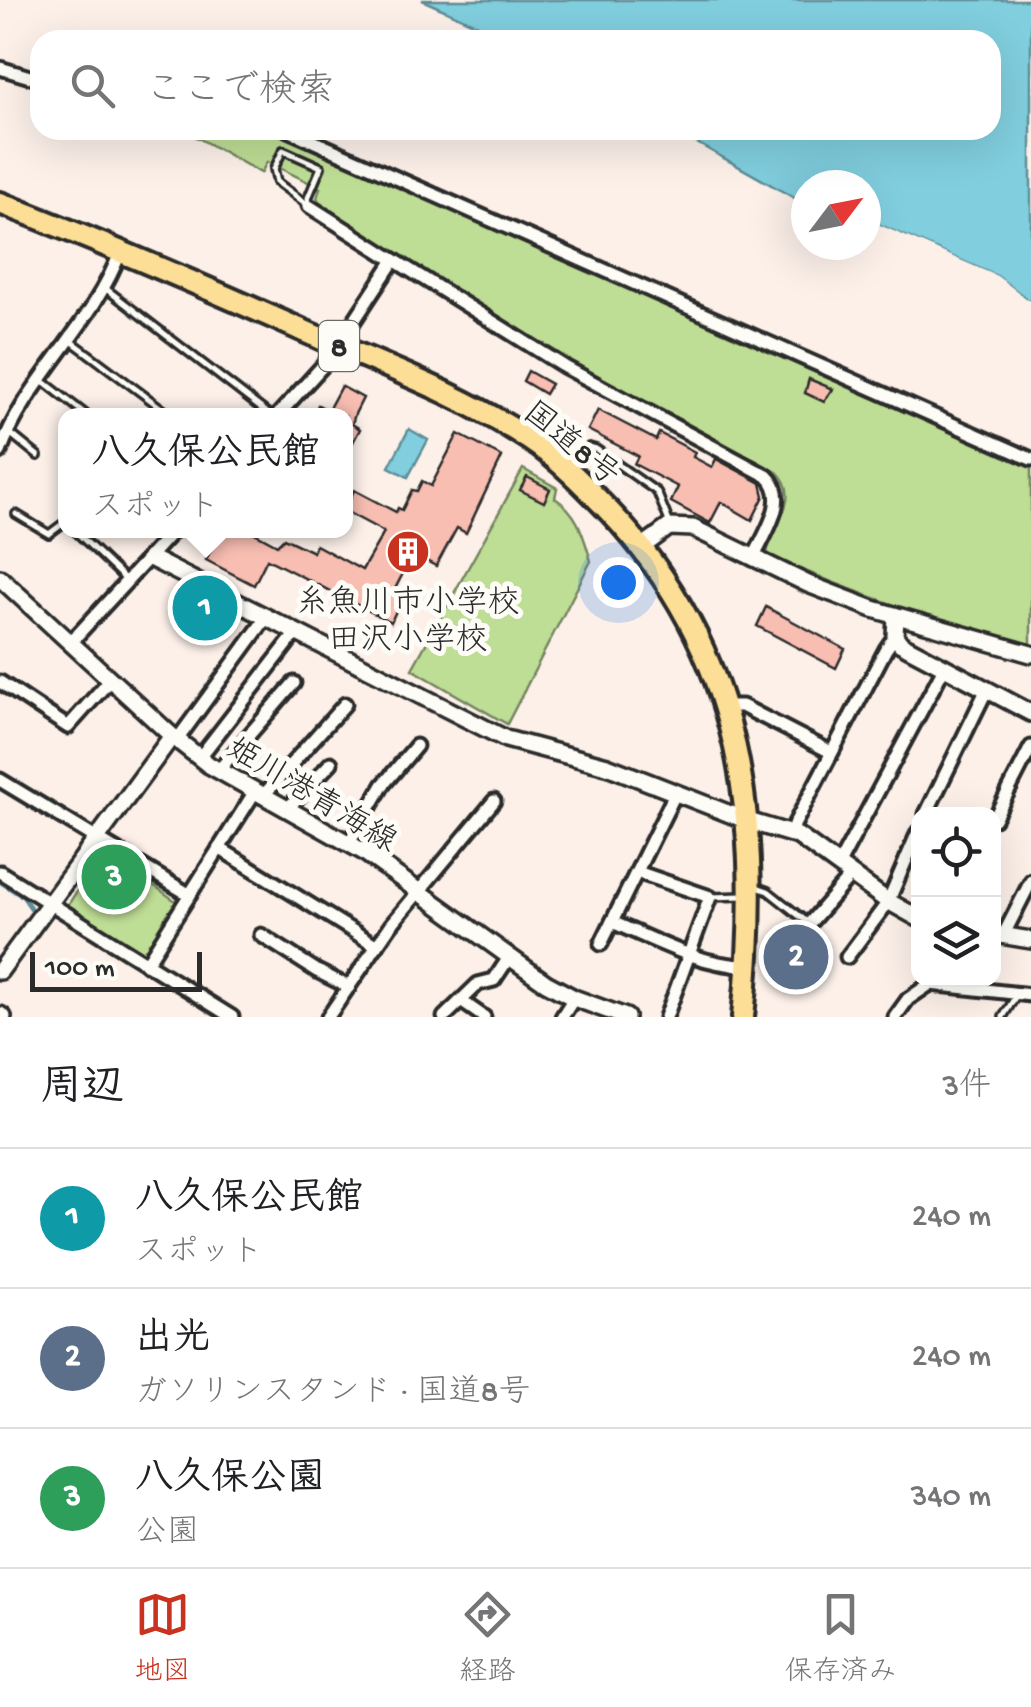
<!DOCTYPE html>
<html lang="ja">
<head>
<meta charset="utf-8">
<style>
  :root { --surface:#fff; --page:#f6f6f6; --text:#202124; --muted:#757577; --line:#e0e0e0; --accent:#c8321e }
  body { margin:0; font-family:"Gochi Hand","Klee One",sans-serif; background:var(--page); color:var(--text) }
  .controls { position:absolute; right:30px; bottom:30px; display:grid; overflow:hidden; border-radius:20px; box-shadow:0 10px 40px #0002 }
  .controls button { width:90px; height:90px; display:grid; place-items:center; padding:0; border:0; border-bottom:2px solid var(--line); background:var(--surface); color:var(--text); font:50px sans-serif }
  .compass { position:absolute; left:791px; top:170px; width:90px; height:90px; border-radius:50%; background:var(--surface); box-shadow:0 10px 40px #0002; rotate:58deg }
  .scale { position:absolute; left:30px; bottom:25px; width:172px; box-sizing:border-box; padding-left:10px; border:5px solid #2b2b2b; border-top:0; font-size:28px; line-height:35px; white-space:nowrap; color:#2b2b2b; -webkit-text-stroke:8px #fdfcf7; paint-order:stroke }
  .you { position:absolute; left:618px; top:582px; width:35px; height:35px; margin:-25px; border:8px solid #fff; border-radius:50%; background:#1a73e8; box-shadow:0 0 0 15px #1a73e833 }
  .badge { display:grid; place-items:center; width:65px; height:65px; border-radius:50%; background:var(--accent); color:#fff; font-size:32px; font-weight:700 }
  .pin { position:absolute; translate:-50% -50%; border:5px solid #fff; box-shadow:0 2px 10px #0006 }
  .popup { position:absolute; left:58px; top:408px; width:295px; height:130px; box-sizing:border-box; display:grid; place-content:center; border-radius:20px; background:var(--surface); filter:drop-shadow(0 2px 8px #0005); font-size:32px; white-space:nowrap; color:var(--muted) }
  .popup b { font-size:38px; color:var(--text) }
  .popup::after { content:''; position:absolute; left:50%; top:100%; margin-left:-20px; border:20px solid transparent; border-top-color:var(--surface) }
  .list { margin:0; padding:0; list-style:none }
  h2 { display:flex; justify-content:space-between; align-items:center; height:130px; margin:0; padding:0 40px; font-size:42px }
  h2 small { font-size:32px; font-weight:400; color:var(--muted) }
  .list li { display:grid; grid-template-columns:65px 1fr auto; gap:30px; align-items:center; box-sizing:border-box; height:140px; padding:0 40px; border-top:2px solid var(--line) }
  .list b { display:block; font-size:38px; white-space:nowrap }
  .list p { margin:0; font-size:32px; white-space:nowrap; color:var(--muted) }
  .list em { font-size:32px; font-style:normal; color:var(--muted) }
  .icon { flex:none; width:55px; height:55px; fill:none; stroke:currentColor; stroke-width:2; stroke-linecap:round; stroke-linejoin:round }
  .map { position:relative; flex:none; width:1031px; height:1017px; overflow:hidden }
  .search { position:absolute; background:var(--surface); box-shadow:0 10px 40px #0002; left:30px; right:30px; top:30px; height:110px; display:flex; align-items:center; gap:25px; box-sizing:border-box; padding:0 35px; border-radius:30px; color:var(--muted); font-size:38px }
  .sheet { height:550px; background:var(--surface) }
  nav { display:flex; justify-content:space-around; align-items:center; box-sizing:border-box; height:140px; border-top:2px solid var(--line); background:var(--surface); font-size:28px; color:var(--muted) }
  nav a { display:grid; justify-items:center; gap:5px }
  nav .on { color:var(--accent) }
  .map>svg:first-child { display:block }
</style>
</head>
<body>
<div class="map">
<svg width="1031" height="1017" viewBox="0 0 1031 1017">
  <rect width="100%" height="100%" fill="#fcf0e9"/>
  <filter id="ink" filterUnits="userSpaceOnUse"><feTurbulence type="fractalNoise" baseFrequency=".01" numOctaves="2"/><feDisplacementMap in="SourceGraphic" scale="20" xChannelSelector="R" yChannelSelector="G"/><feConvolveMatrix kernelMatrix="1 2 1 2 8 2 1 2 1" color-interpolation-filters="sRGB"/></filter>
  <g filter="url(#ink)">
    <!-- green -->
    <g fill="#bedd95" stroke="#748460" stroke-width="2.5">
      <path d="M 184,130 L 279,130 L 1031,465 L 1031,644 C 935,620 857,596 767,554 C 771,525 804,498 777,472 L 644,400 L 622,389 L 617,390 L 537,344 L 320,203 L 317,198 L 320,188 L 267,162 L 261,173 Z"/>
      <path d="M 523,469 L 557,488 L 555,498 C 579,514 583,535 591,561 L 507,724 L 412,669 Z"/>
      <path d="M 103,850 L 180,904 L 144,957 L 68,905 Z"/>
    </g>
    <!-- water -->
    <g fill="#80cede" stroke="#5e8d96" stroke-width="2.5">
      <path d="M 422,0 L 1031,0 L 1031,302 L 997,276 L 866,219 L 866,185 L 806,185 L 805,204 L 674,130 L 991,130 L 991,40 L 511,40 Z"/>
      <path d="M 409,429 L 428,440 L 408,477 L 389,467 Z"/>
    </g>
    <!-- pier -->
    <path fill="#fcf0e9" d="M 866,219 L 997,276 L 1031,302 L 1031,307 L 995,280 L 866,225 Z"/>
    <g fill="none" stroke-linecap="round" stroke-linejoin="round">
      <!-- stream -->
      <path stroke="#5e8d96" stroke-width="4" d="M 0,882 L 23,897 L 32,910"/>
    </g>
    <!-- building -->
    <g fill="#f8beb2" stroke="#2b2b2b" stroke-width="2.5">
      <path d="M 528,371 L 551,384 L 545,394 L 523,381 Z"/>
      <path d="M 809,379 L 833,389 L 824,402 L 805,393 Z"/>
      <path d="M 341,386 L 363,398 L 355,414 L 352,424 L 360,429 L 352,444 L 345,440 L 345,416 L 313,416 L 318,405 L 328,410 Z"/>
      <path d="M 598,410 L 656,440 L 659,433 L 695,452 L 693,457 L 712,467 L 716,459 L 761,483 L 764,496 L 752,520 L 721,502 L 710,523 L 671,502 L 678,487 L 634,464 L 638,456 L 588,430 Z"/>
      <path d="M 458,434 L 502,457 L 466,533 L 457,528 L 436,566 L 413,554 L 395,589 L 404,593 L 391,622 L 267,559 L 254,585 L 206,560 L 221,530 L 249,530 L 277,545 L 284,538 L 313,552 L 316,545 L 362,570 L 384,532 L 345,511 L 354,490 L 396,512 L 398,508 L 402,510 L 412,490 L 417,491 L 422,481 L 431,486 Z"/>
      <path d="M 527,477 L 550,489 L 544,502 L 520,490 Z"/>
      <path d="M 189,590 L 213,603 L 228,617 L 217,629 L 180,600 Z"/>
      <path d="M 766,607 L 845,649 L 836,668 L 757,626 Z"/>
    </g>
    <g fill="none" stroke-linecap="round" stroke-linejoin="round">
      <!-- lane casing -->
      <g stroke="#2b2b2b" stroke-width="12">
        <g id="lane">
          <path d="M 283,150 L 321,167 L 308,198 L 309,206 L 277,182 L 274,169 Z"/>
          <path d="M 105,288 L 271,416"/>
          <path d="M 70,340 L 172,416"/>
          <path d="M 43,381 L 88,416"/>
          <path d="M 11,434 L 38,456"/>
          <path d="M 570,466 L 589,447 L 596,449 L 657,492 L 670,524"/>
          <path d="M 16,514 L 49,534 L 65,522"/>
          <path d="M 74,530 L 126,580"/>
          <path d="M 754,886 L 768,891 L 807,922"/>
          <path d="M 710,897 L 743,896"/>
          <path d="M 1003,1017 L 1017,994"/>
        </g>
      </g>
      <!-- street casing -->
      <g stroke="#2b2b2b" stroke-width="19">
        <g id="street">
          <path d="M 0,68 L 40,80"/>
          <path d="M 288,130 L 1031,459"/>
          <path d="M 394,260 L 565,367 L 767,476 C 791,498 764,534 753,559"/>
          <path d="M 277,416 L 329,359 L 394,260 L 309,206"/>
          <path d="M 0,452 C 25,381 94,325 121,250"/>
          <path d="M 71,642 L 174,530"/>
          <path d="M 0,682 L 68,727 L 110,680"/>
          <path d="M 727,706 L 742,706 L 831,752"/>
          <path d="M 177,740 L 266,618"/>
          <path d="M 200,757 L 296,633"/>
          <path d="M 218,771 L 294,683"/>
          <path d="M 0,780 L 190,895"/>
          <path d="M 262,797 L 345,704"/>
          <path d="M 286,810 L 331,763"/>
          <path d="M 926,814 L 987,689"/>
          <path d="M 994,819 L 1031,747"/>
          <path d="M 793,835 L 794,825 L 886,649 L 895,636"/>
          <path d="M 349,843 L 383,785 L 416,746"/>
          <path d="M 219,848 L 377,946"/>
          <path d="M 839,864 L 945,666"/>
          <path d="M 0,872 L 232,1017"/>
          <path d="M 637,872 L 710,897 L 666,1017"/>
          <path d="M 612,922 C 655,940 699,965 746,966"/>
          <path d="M 809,924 L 852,874"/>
          <path d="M 261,935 L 317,971 L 349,987"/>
          <path d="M 1003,936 L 1031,881"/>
          <path d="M 601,944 L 676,792"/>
          <path d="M 847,957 L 888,902 L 918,832"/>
          <path d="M 146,964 L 254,793"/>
          <path d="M 461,1001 L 484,1017"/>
          <path d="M 328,1017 L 391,925 L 494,801"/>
          <path d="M 444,1017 L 478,984 L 494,980 L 510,956"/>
          <path d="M 562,1017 L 574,998"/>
          <path d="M 895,1017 L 908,999 L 930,984 L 1031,995"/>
        </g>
      </g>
      <!-- secondary casing -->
      <g stroke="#2b2b2b" stroke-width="22">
        <g id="secondary">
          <path d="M 642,547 L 669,527 L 693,528 L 808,584 L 873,609 L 1031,654"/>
          <path d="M 150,558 L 506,739 L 607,766 L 748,821 L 798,836 L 886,900 L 918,918"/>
          <path d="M 0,578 L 172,736 L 209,765 L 364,852 L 546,983 L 574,998 L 626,1017"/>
          <path d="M 896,616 L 895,636 L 901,644 L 1031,713"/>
          <path d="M 994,934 L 1031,940"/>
          <path d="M 0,971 L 172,736"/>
          <path d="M 0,1015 L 3,1017"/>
        </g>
      </g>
      <!-- highway casing -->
      <g stroke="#2b2b2b" stroke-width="28">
        <path id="highway" d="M 0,203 C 106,244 210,289 313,335 C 387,367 463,395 530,440 C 560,460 584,485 609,511 C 746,654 763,828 743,1017"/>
      </g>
      <!-- lane -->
      <use href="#lane" stroke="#fdfcf7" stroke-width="5"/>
      <!-- street -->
      <use href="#street" stroke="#fdfcf7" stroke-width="11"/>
      <!-- secondary -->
      <use href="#secondary" stroke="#fdfcf7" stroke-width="15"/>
      <!-- highway -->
      <use href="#highway" stroke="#fdde96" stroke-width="20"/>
    </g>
  </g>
  <!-- icons -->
  <defs>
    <g id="building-disc" transform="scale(2.25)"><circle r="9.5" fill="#c8321e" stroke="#fdfcf7"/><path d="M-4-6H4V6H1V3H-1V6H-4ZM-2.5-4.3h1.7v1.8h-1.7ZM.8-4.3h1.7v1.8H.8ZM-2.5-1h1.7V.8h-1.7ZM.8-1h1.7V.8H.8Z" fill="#fff"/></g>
  </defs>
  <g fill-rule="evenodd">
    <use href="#building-disc" x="408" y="552"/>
  </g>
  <g text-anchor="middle" stroke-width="10" stroke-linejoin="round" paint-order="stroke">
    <!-- shield labels -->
    <rect fill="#fdfcf7" stroke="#6a6a68" stroke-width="2.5" x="319" y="321" width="40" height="50" rx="8"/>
    <g font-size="30" font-weight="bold" fill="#2b2b2b">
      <text x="339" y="356">8</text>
    </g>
    <!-- street labels -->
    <g font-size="32" fill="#2b2b2b" stroke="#fdfcf7">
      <text transform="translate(573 442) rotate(39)" y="11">国道8号</text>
      <text transform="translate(313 793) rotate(31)" y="11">姫川港青海線</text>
    </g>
    <!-- poi labels -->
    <g font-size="32" fill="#2b2b2b" stroke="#fdfcf7">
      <text x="408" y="611">糸魚川市小学校<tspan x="408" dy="37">田沢小学校</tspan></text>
    </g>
  </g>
</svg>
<div class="controls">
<button><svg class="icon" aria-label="locate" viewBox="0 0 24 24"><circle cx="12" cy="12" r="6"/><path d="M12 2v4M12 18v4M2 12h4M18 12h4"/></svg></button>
<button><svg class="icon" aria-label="layers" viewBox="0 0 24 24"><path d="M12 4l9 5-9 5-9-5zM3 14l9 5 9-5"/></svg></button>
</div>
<svg class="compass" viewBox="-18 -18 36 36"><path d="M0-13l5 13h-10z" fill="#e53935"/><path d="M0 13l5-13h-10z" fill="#757577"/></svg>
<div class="scale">100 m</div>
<div class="you"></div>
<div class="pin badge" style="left:205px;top:608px;background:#0f9aa8">1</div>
<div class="popup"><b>八久保公民館</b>スポット</div>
<div class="pin badge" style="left:796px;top:957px;background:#5c6f8a">2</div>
<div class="pin badge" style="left:114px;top:877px;background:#2e9e5b">3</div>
<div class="search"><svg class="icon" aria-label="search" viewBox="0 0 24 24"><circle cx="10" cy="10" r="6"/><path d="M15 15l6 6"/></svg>ここで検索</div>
</div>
<section class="sheet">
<h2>周辺<small>3件</small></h2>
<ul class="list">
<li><span class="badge" style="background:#0f9aa8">1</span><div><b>八久保公民館</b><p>スポット</p></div><em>240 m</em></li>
<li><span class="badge" style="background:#5c6f8a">2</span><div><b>出光</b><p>ガソリンスタンド · 国道8号</p></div><em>240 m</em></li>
<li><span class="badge" style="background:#2e9e5b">3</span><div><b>八久保公園</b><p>公園</p></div><em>340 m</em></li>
</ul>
</section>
<nav>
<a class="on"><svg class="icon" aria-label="map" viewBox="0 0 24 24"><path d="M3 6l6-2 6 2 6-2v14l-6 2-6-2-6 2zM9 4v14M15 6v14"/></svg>地図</a>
<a><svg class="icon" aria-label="directions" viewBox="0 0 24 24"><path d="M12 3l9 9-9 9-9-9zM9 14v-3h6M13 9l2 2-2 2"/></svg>経路</a>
<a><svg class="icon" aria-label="saved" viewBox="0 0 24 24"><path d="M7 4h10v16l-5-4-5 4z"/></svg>保存済み</a>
</nav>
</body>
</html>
